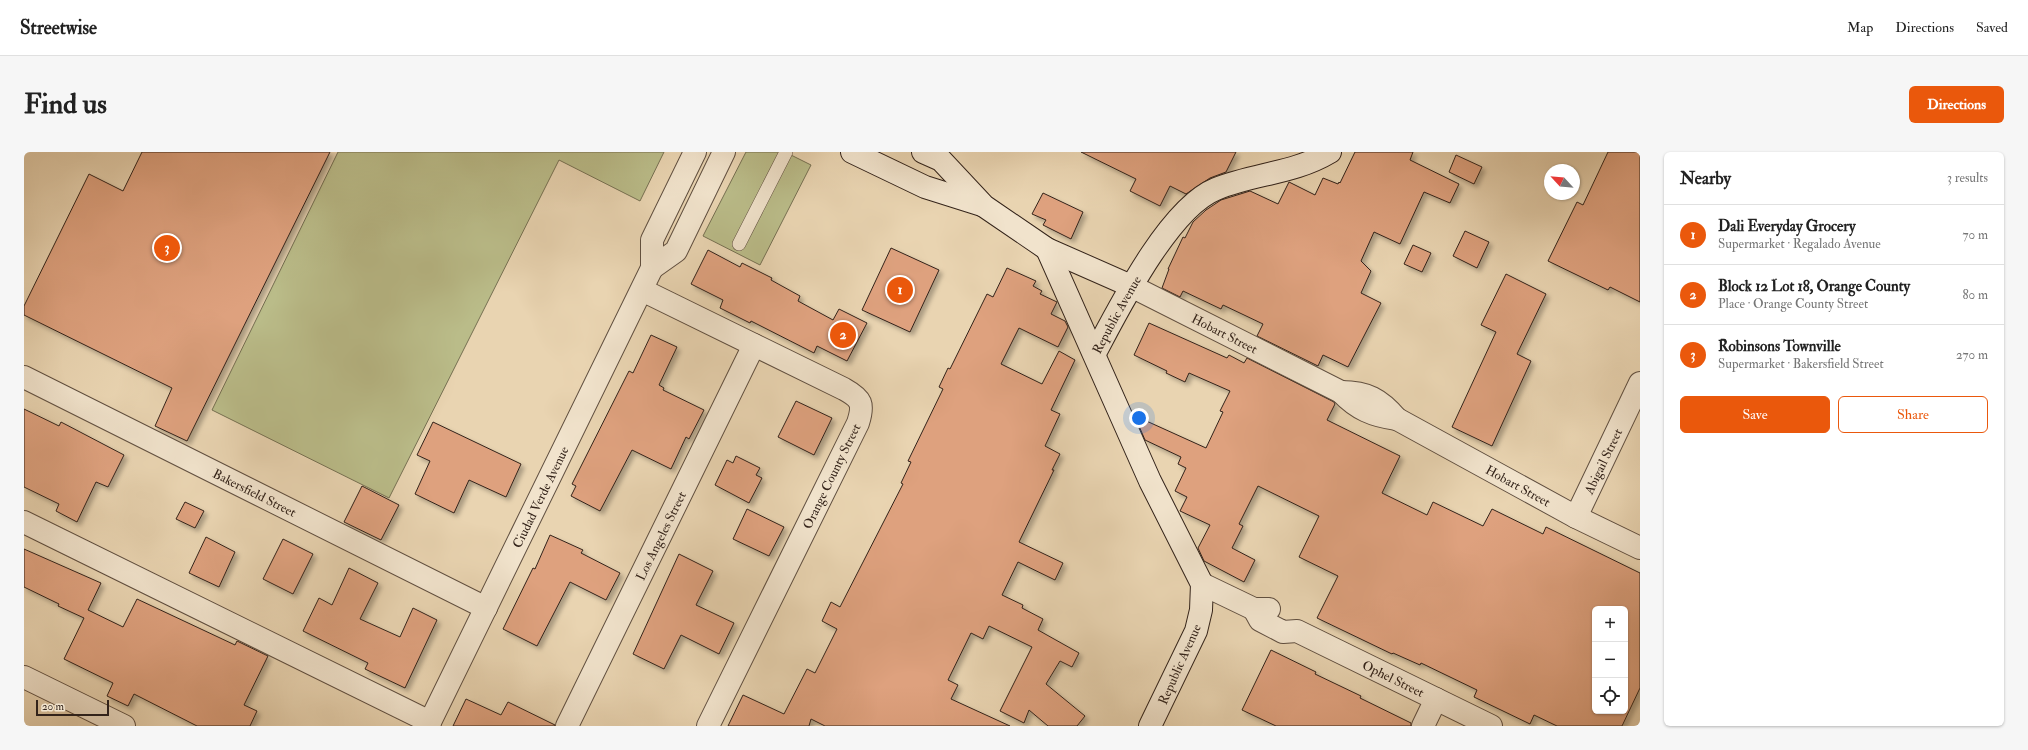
<!DOCTYPE html>
<html lang="en">
<head>
<meta charset="utf-8">
<style>
  :root { --surface:#fff; --page:#f6f6f6; --text:#222; --muted:#767676; --line:#e0e0e0; --accent:#ea580c }
  body { margin:0; font-family:"IM FELL Double Pica",serif; background:var(--page); color:var(--text) }
  .controls { position:absolute; right:12px; bottom:12px; display:grid; overflow:hidden; border-radius:6px; box-shadow:0 1px 3px #0004 }
  .controls button { width:36px; height:36px; display:grid; place-items:center; padding:0; border:0; border-bottom:1px solid var(--line); background:var(--surface); color:var(--text); font:20px sans-serif }
  .compass { position:absolute; left:1520px; top:12px; width:36px; height:36px; border-radius:50%; background:var(--surface); box-shadow:0 1px 3px #0004; rotate:296deg }
  .scale { position:absolute; left:12px; bottom:10px; width:73px; box-sizing:border-box; padding-left:4px; border:2px solid #33231a; border-top:0; font-size:11px; line-height:14px; white-space:nowrap; color:#33231a; -webkit-text-stroke:3px #f1e3cc; paint-order:stroke }
  .you { position:absolute; left:1115px; top:266px; width:14px; height:14px; margin:-10px; border:3px solid #fff; border-radius:50%; background:#1a73e8; box-shadow:0 0 0 6px #1a73e833 }
  .badge { display:grid; place-items:center; width:26px; height:26px; border-radius:50%; background:var(--accent); color:#fff; font-size:13px; font-weight:700 }
  .pin { position:absolute; translate:-50% -50%; border:2px solid #fff; box-shadow:0 1px 4px #0006 }
  .list { margin:0; padding:0; list-style:none }
  h2 { display:flex; justify-content:space-between; align-items:center; height:52px; margin:0; padding:0 16px; font-size:17px }
  h2 small { font-size:13px; font-weight:400; color:var(--muted) }
  .list li { display:grid; grid-template-columns:26px 1fr auto; gap:12px; align-items:center; box-sizing:border-box; height:60px; padding:0 16px; border-top:1px solid var(--line) }
  .list b { display:block; font-size:15px; white-space:nowrap }
  .list p { margin:0; font-size:13px; white-space:nowrap; color:var(--muted) }
  .list em { font-size:13px; font-style:normal; color:var(--muted) }
  .actions { display:flex; gap:8px; padding:12px 16px }
  .actions a { flex:1; padding:9px 0; border:1px solid var(--accent); border-radius:6px; text-align:center; font-size:14px; color:var(--accent) }
  .actions .main { background:var(--accent); color:#fff }
  .icon { flex:none; width:22px; height:22px; fill:none; stroke:currentColor; stroke-width:2; stroke-linecap:round; stroke-linejoin:round }
  .map { position:relative; flex:none; width:1616px; height:574px; overflow:hidden; border-radius:6px }
  header { display:flex; align-items:center; gap:24px; box-sizing:border-box; height:56px; padding:0 20px; background:var(--surface); border-bottom:1px solid var(--line) }
  header strong { font-size:19px }
  nav { display:flex; gap:22px; margin-inline-start:auto; font-size:14px }
  .intro { display:flex; align-items:center; justify-content:space-between; box-sizing:border-box; height:96px; padding:0 24px }
  h1 { margin:0; font-size:28px }
  .button { padding:10px 18px; border-radius:6px; background:var(--accent); color:#fff; font-size:14px; font-weight:700 }
  main { display:flex; gap:24px; padding:0 24px }
  aside { flex:1; background:var(--surface); border-radius:6px; box-shadow:0 1px 3px #0004 }
  .map>svg:first-child { display:block }
</style>
</head>
<body>
<header>
<strong>Streetwise</strong>
<nav><a>Map</a><a>Directions</a><a>Saved</a></nav>
</header>
<div class="intro"><h1>Find us</h1><a class="button">Directions</a></div>
<main>
<div class="map">
<svg width="1616" height="574" viewBox="0 0 1616 574">
  <defs>
    <filter id="shadow"><feDropShadow dx="3.5" dy="3.5" stdDeviation="2" flood-color="#0004"/></filter>
  </defs>
  <rect width="100%" height="100%" fill="#e9d4b1"/>
  <filter id="stains"><feTurbulence type="fractalNoise" baseFrequency=".005" numOctaves="4"/><feColorMatrix values="0 0 0 0 .2 0 0 0 0 .09 0 0 0 0 .02 0 0 0 .5 -.17"/></filter>
  <radialGradient id="worn" r=".72"><stop offset=".6" stop-color="#630" stop-opacity="0"/><stop offset="1" stop-color="#630" stop-opacity=".3"/></radialGradient>
  <!-- green -->
  <g fill="#babc89" stroke="#767052">
    <path d="M 314,0 L 640,0 L 616,49 L 535,8 L 365,346 L 188,258 Z"/>
    <path d="M 722,0 L 761,0 L 787,13 L 736,113 L 679,84 Z"/>
  </g>
  <!-- building -->
  <g fill="#dea17e" stroke="#33231a" fill-rule="evenodd" filter="url(#shadow)">
    <path d="M 118,0 L 306,0 L 163,289 L 131,274 L 148,236 L 0,163 L 0,154 L 65,22 L 99,39 Z"/>
    <path d="M 1057,0 L 1212,0 L 1202,20 L 1186,26 L 1162,42 L 1146,34 L 1136,54 L 1106,39 L 1112,27 Z"/>
    <path d="M 1331,0 L 1389,0 L 1386,8 L 1435,32 L 1426,51 L 1400,40 L 1376,92 L 1350,80 L 1337,109 L 1347,119 L 1337,141 L 1357,151 L 1324,215 L 1299,203 L 1294,214 L 1233,184 L 1239,172 L 1199,153 L 1197,157 L 1159,139 L 1156,145 L 1138,136 L 1145,117 L 1144,117 L 1159,85 L 1161,86 L 1169,70 L 1182,58 L 1197,48 L 1226,39 L 1254,52 L 1265,30 L 1291,43 L 1299,26 L 1314,32 L 1315,30 L 1316,31 Z"/>
    <path d="M 1584,0 L 1616,0 L 1616,150 L 1586,135 L 1584,138 L 1524,109 L 1553,50 L 1559,53 Z"/>
    <path d="M 1432,3 L 1458,15 L 1450,32 L 1425,20 Z"/>
    <path d="M 1019,41 L 1059,60 L 1047,87 L 1019,73 L 1022,68 L 1008,62 Z"/>
    <path d="M 1441,79 L 1465,90 L 1453,116 L 1429,104 Z"/>
    <path d="M 1389,93 L 1407,101 L 1398,120 L 1380,112 Z"/>
    <path d="M 867,96 L 915,118 L 886,180 L 838,158 Z"/>
    <path d="M 684,98 L 716,115 L 718,111 L 748,126 L 747,128 L 776,144 L 774,149 L 809,168 L 815,157 L 843,171 L 823,209 L 793,194 L 790,201 L 727,169 L 726,171 L 696,156 L 699,148 L 667,132 Z"/>
    <path d="M 983,116 L 1012,129 L 1009,134 L 1018,139 L 1016,142 L 1033,150 L 1027,162 L 1041,169 L 1044,175 L 1034,195 L 995,176 L 977,212 L 1018,232 L 1035,199 L 1051,208 L 1027,258 L 1036,262 L 1021,294 L 1036,302 L 1028,318 L 1030,318 L 995,390 L 1039,411 L 1031,428 L 994,410 L 978,443 L 999,453 L 998,456 L 1019,467 L 1014,478 L 1055,501 L 1048,515 L 1036,509 L 1022,532 L 1061,564 L 1053,574 L 1024,574 L 1005,558 L 1000,571 L 976,559 L 1008,495 L 965,474 L 959,487 L 947,481 L 924,528 L 934,533 L 927,547 L 986,574 L 801,574 L 787,567 L 785,574 L 704,574 L 719,543 L 760,562 L 783,517 L 791,521 L 813,477 L 798,469 L 807,450 L 816,455 L 879,332 L 877,331 L 887,310 L 884,309 L 919,237 L 915,235 L 924,216 L 926,217 L 963,142 L 969,145 Z"/>
    <path d="M 1482,122 L 1522,142 L 1493,202 L 1507,209 L 1468,294 L 1428,275 L 1472,180 L 1457,173 Z"/>
    <path d="M 1125,171 L 1203,206 L 1205,203 L 1220,211 L 1223,206 L 1310,250 L 1311,252 L 1303,268 L 1376,304 L 1358,341 L 1403,363 L 1409,350 L 1459,374 L 1468,357 L 1519,382 L 1522,375 L 1616,421 L 1616,536 L 1598,574 L 1533,574 L 1510,563 L 1506,572 L 1450,545 L 1453,538 L 1397,511 L 1396,513 L 1369,501 L 1368,502 L 1293,466 L 1314,424 L 1275,405 L 1295,364 L 1234,334 L 1215,372 L 1219,374 L 1208,396 L 1231,408 L 1220,430 L 1180,409 L 1174,396 L 1186,373 L 1156,359 L 1163,345 L 1151,339 L 1162,316 L 1154,312 L 1157,305 L 1121,288 L 1115,274 L 1118,267 L 1182,296 L 1199,260 L 1196,259 L 1206,239 L 1165,221 L 1161,230 L 1142,221 L 1143,219 L 1110,203 ZM 1571,457 L 1601,457 L 1601,559 L 1571,559 Z"/>
    <path d="M 627,183 L 653,195 L 635,233 L 640,236 L 639,238 L 680,258 L 665,287 L 662,285 L 647,317 L 608,298 L 576,359 L 547,344 L 552,334 L 548,332 L 605,219 L 609,221 Z"/>
    <path d="M 772,249 L 808,266 L 790,303 L 754,285 Z"/>
    <path d="M 0,257 L 35,274 L 37,270 L 100,303 L 84,335 L 72,330 L 53,370 L 32,359 L 35,352 L 0,335 Z"/>
    <path d="M 409,270 L 497,312 L 482,345 L 445,328 L 430,361 L 391,342 L 406,309 L 393,303 Z"/>
    <path d="M 712,304 L 736,316 L 732,323 L 738,326 L 725,351 L 691,333 L 703,308 L 709,311 Z"/>
    <path d="M 338,334 L 375,353 L 357,388 L 320,370 Z"/>
    <path d="M 161,350 L 180,359 L 171,376 L 152,367 Z"/>
    <path d="M 723,357 L 760,375 L 745,404 L 709,387 Z"/>
    <path d="M 526,383 L 559,398 L 557,401 L 596,421 L 582,448 L 546,430 L 513,494 L 479,477 L 509,416 L 511,417 Z"/>
    <path d="M 182,385 L 211,400 L 195,435 L 165,421 Z"/>
    <path d="M 259,387 L 289,402 L 269,442 L 239,427 Z"/>
    <path d="M 0,397 L 77,431 L 64,458 L 99,475 L 113,447 L 211,493 L 213,489 L 244,504 L 220,553 L 233,559 L 226,574 L 173,574 L 110,542 L 104,554 L 83,544 L 89,531 L 40,507 L 60,466 L 34,454 L 35,452 L 0,435 Z"/>
    <path d="M 655,402 L 689,419 L 672,453 L 710,471 L 695,502 L 657,483 L 640,517 L 609,502 Z"/>
    <path d="M 325,416 L 354,431 L 336,467 L 376,485 L 389,456 L 413,468 L 381,536 L 341,517 L 344,511 L 279,479 L 295,446 L 308,453 Z"/>
    <path d="M 1247,498 L 1292,520 L 1291,522 L 1337,544 L 1336,546 L 1387,571 L 1387,574 L 1252,574 L 1218,558 Z"/>
    <path d="M 442,547 L 477,563 L 484,550 L 531,573 L 531,574 L 429,574 Z"/>
  </g>
  <g fill="none" stroke-linecap="round" stroke-linejoin="round">
    <!-- service casing -->
    <g stroke="#604f40" stroke-width="14">
      <path id="service" d="M 715,92 L 762,0"/>
    </g>
    <!-- minor casing -->
    <g stroke="#604f40" stroke-width="24">
      <g id="minor">
        <path d="M 628,116 L 652,99 L 700,0"/>
        <path id="s1" d="M 1107,134 L 1317,240 C 1333,257 1349,264 1373,267"/>
        <path d="M 618,138 L 820,237 C 838,247 840,252 834,271 L 684,574"/>
        <path id="s2" d="M 0,225 L 462,456"/>
        <path id="s3" d="M 1317,240 C 1343,240 1356,247 1373,267 L 1552,365 L 1616,396"/>
        <path id="s4" d="M 1552,365 L 1616,231"/>
        <path d="M 0,370 L 406,570"/>
        <path d="M 1178,432 L 1230,457 L 1245,457"/>
        <path id="s5" d="M 1230,457 L 1236,468 L 1259,480 L 1273,479 L 1467,574"/>
        <path d="M 0,525 L 100,574"/>
        <path id="s6" d="M 404,574 L 628,116 L 628,88 L 671,0"/>
        <path id="s7" d="M 543,574 L 730,193"/>
        <path d="M 1399,574 L 1412,547"/>
      </g>
    </g>
    <!-- secondary casing -->
    <g stroke="#33231a" stroke-width="24">
      <g id="secondary">
        <path d="M 828,0 L 901,35 L 958,53"/>
        <path d="M 899,0 L 917,8 L 960,54 L 1023,97 L 1107,134"/>
        <path d="M 1023,97 L 1126,329 L 1178,432 L 1177,458 L 1172,479 L 1126,574"/>
        <path id="s8" d="M 1071,201 C 1095,156 1145,56 1192,37 C 1231,21 1269,22 1306,0"/>
      </g>
    </g>
    <!-- service -->
    <use href="#service" stroke="#f1e3cc" stroke-width="13"/>
    <!-- minor -->
    <use href="#minor" stroke="#f1e3cc" stroke-width="22"/>
    <!-- secondary -->
    <use href="#secondary" stroke="#f1e3cc" stroke-width="22"/>
  </g>
  <g text-anchor="middle" stroke-width="3" stroke-linejoin="round" paint-order="stroke">
    <!-- street labels -->
    <g font-size="13" fill="#33231a" stroke="#f1e3cc">
      <text dy="5" stroke="none"><textPath href="#s8" startOffset="44">Republic Avenue</textPath></text>
      <text dy="5" stroke="none"><textPath href="#s1" startOffset="105">Hobart Street</textPath></text>
      <text dy="5" stroke="none"><textPath href="#s4" startOffset="62">Abigail Street</textPath></text>
      <text transform="translate(807 324) rotate(-64)" y="5">Orange County Street</text>
      <text dy="5" stroke="none"><textPath href="#s3" startOffset="203">Hobart Street</textPath></text>
      <text dy="5" stroke="none"><textPath href="#s2" startOffset="258">Bakersfield Street</textPath></text>
      <text dy="5" stroke="none"><textPath href="#s6" startOffset="255">Ciudad Verde Avenue</textPath></text>
      <text dy="5" stroke="none"><textPath href="#s7" startOffset="212">Los Angeles Street</textPath></text>
      <text transform="translate(1155 512) rotate(-66)" y="5">Republic Avenue</text>
      <text dy="5" stroke="none"><textPath href="#s5" startOffset="160">Ophel Street</textPath></text>
    </g>
  </g>
  <rect width="100%" height="100%" filter="url(#stains)"/>
  <rect width="100%" height="100%" fill="url(#worn)"/>
</svg>
<div class="controls">
<button>+</button>
<button>−</button>
<button><svg class="icon" aria-label="locate" viewBox="0 0 24 24"><circle cx="12" cy="12" r="6"/><path d="M12 2v4M12 18v4M2 12h4M18 12h4"/></svg></button>
</div>
<svg class="compass" viewBox="-18 -18 36 36"><path d="M0-13l5 13h-10z" fill="#e53935"/><path d="M0 13l5-13h-10z" fill="#767676"/></svg>
<div class="scale">20 m</div>
<div class="you"></div>
<div class="pin badge" style="left:876px;top:138px">1</div>
<div class="pin badge" style="left:819px;top:183px">2</div>
<div class="pin badge" style="left:143px;top:96px">3</div>
</div>
<aside>
<h2>Nearby<small>3 results</small></h2>
<ul class="list">
<li><span class="badge">1</span><div><b>Dali Everyday Grocery</b><p>Supermarket · Regalado Avenue</p></div><em>70 m</em></li>
<li><span class="badge">2</span><div><b>Block 12 Lot 18, Orange County</b><p>Place · Orange County Street</p></div><em>80 m</em></li>
<li><span class="badge">3</span><div><b>Robinsons Townville</b><p>Supermarket · Bakersfield Street</p></div><em>270 m</em></li>
</ul>
<div class="actions"><a class="main">Save</a><a>Share</a></div>
</aside>
</main>
</body>
</html>
